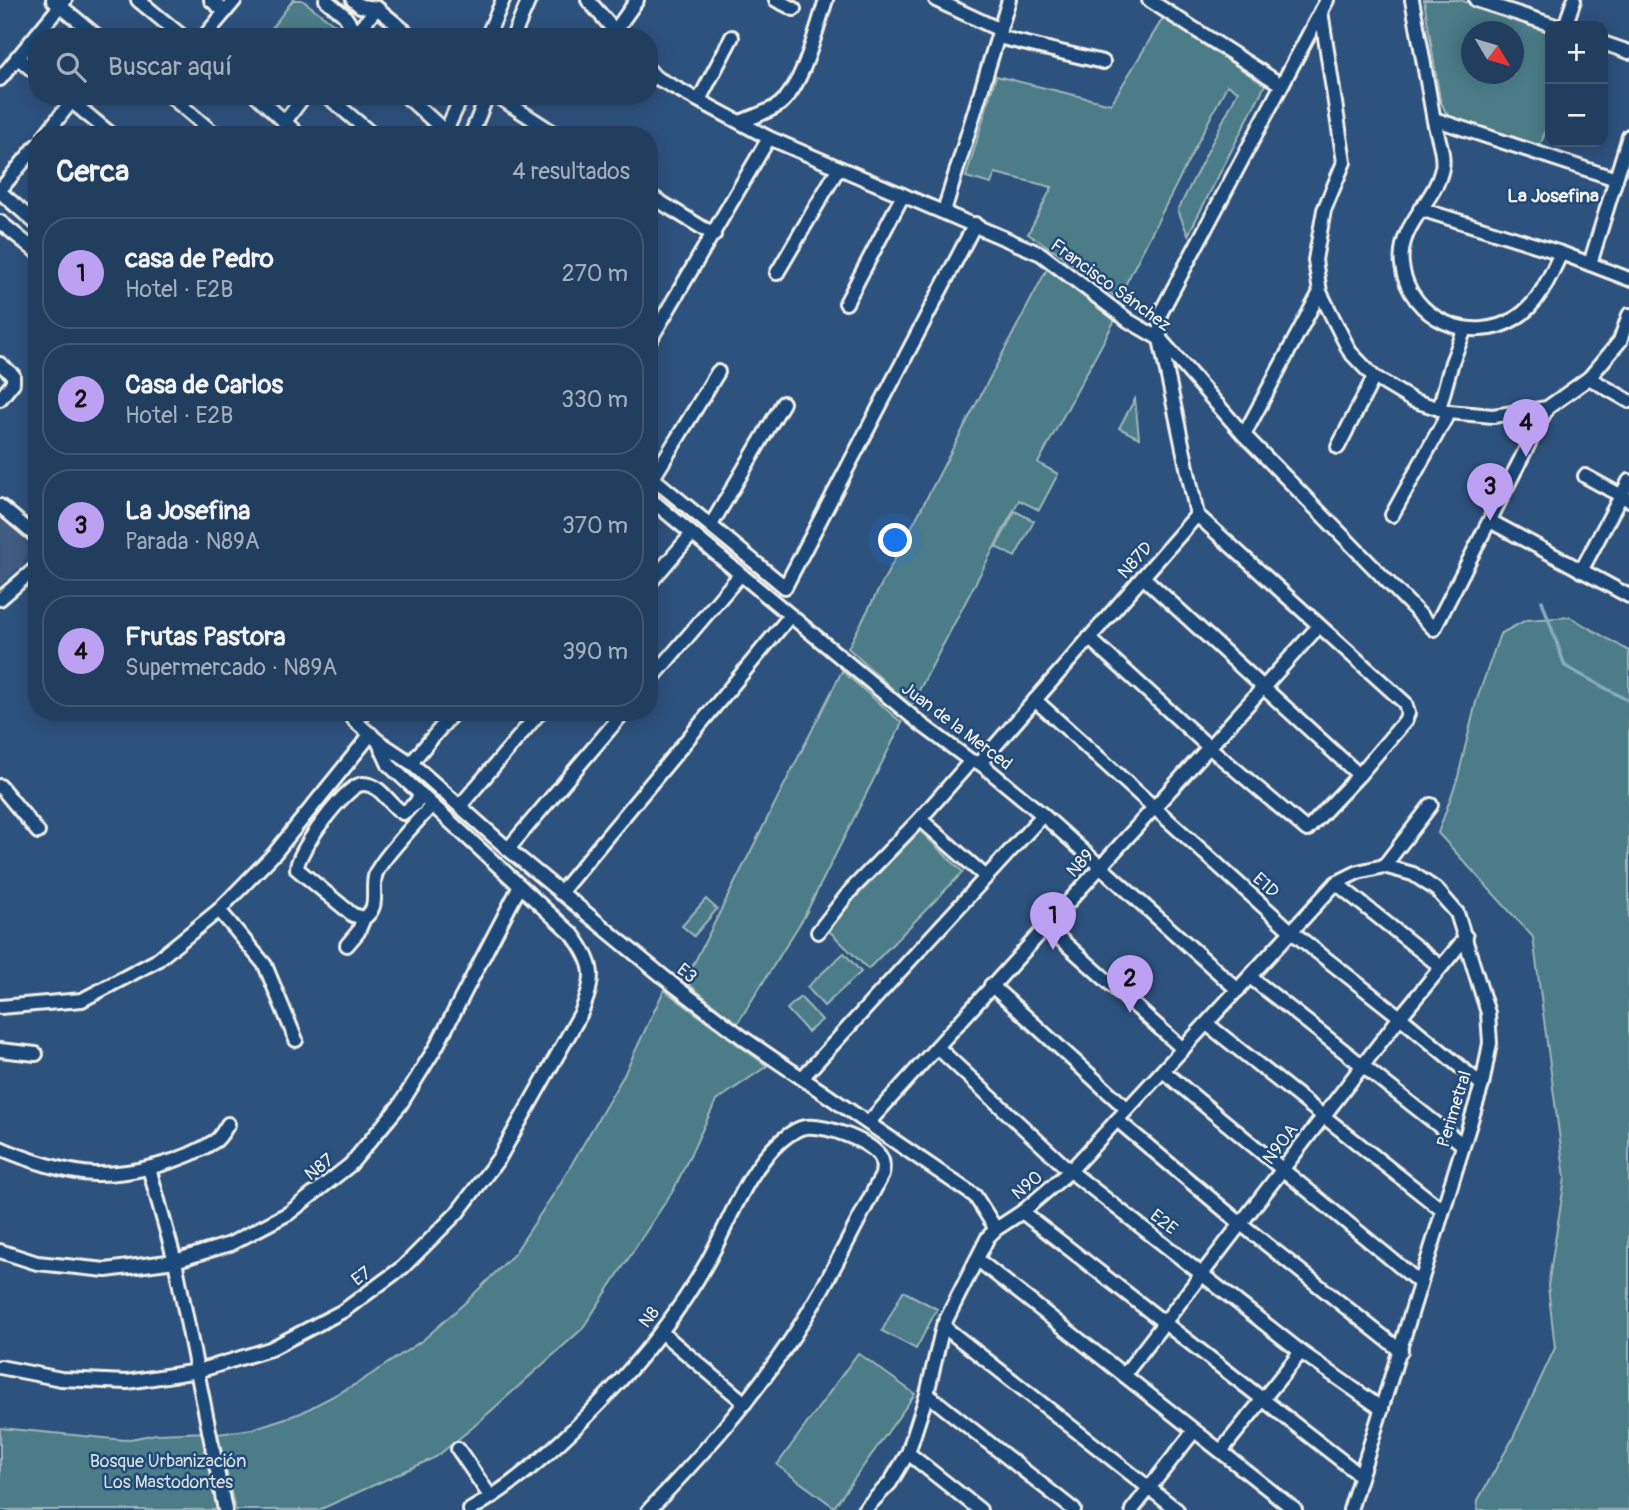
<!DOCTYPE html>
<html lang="es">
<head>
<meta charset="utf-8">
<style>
  :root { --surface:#223e5e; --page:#2e4967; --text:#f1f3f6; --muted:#a2aebc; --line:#3f5773; --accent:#bca0f2 }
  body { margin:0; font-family:Pangolin,sans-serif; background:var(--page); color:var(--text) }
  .controls { position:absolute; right:21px; top:21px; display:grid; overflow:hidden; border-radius:14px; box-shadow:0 4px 18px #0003 }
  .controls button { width:63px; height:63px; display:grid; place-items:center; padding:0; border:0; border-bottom:2px solid var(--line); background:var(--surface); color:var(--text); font:35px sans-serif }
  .compass { position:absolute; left:1461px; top:21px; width:63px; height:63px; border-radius:50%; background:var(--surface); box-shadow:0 4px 18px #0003; rotate:128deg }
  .you { position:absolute; left:896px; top:541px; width:24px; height:24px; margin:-18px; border:5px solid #fff; border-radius:50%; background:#1a73e8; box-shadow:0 0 0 10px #1a73e833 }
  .badge { display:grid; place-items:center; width:46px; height:46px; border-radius:50%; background:var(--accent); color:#111; font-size:23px; font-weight:700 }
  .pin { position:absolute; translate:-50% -58px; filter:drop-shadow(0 2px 4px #0008) }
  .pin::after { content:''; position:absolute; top:37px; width:24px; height:21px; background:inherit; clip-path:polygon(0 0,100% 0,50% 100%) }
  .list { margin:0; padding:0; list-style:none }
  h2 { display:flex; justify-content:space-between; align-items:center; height:91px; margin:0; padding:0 28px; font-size:30px }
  h2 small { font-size:23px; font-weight:400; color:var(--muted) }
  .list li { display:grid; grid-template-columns:46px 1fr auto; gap:21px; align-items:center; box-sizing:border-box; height:112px; margin:0 14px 14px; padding:0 14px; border:2px solid var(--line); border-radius:28px }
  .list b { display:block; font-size:26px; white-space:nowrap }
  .list p { margin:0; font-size:23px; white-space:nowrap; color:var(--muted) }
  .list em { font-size:23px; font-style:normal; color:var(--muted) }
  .icon { flex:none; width:38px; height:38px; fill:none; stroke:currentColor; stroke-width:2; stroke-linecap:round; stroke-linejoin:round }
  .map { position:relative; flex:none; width:1629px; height:1510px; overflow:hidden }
  .search { position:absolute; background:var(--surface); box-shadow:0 4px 18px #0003; left:28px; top:28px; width:630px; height:77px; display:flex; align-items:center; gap:18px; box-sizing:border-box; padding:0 24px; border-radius:28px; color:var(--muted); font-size:26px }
  .panel { position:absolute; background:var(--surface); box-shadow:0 4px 18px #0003; left:28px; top:126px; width:630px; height:595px; border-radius:28px }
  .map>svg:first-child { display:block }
</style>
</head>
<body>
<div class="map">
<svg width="1629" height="1510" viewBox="0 0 1629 1510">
  <rect width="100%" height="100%" fill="#2e527e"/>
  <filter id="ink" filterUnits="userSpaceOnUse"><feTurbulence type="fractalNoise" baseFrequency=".0143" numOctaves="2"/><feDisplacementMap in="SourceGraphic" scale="14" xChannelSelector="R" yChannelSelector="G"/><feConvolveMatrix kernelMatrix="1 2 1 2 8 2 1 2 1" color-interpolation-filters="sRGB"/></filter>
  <g filter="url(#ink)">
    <!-- built -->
    <path fill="#405c82" d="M 0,515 L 23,535 L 28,547 L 23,564 L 0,585 Z"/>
    <!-- green -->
    <g fill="#4b7c88" stroke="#a0b6b8" stroke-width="2" fill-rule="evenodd">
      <path d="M 293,0 L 302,0 L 349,35 L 265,37 Z"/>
      <path d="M 1424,0 L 1460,0 L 1550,31 L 1550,117 L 1540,147 L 1457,122 L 1446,113 L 1440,100 ZM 1472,32 L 1514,32 L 1514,74 L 1472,74 Z"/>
      <path d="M 1163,18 L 1265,85 L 1188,235 L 1178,210 L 1238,91 L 1227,85 L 1118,299 L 1057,252 L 1028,234 L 1052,187 L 995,173 L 991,184 L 966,177 L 996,76 L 1111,104 Z"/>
      <path d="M 1047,269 L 1115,320 L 1038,463 L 1058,474 L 1039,510 L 1019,500 L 911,706 L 848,648 Z"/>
      <path d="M 1135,399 L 1139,438 L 1119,428 Z"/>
      <path d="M 1015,511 L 1034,521 L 1015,557 L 996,547 Z"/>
      <path d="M 1570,617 L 1629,651 L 1629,1510 L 1477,1510 L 1478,1500 L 1512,1440 L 1555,1348 L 1548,1286 L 1565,1178 L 1533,937 L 1438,833 L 1458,777 L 1476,702 L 1500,634 L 1526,620 Z"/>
      <path d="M 842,671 L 902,723 L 804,917 L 737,1024 L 685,981 Z"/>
      <path d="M 920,831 L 963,872 L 868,969 L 826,928 Z"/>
      <path d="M 706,899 L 717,909 L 694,936 L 682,926 Z"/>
      <path d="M 844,953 L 861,972 L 824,1006 L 807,987 Z"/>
      <path d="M 664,990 L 767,1066 L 716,1101 L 674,1189 L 582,1329 L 472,1428 L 436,1457 L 319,1510 L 235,1510 L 218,1434 L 252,1429 L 301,1413 L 358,1383 L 423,1340 L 467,1301 L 514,1254 L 560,1184 L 624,1075 Z"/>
      <path d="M 800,997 L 822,1020 L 808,1032 L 787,1009 Z"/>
      <path d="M 903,1291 L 937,1309 L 916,1349 L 882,1331 Z"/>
      <path d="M 858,1353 L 915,1394 L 834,1507 L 777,1465 Z"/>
      <path d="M 0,1428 L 125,1440 L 156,1434 L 210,1432 L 225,1510 L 0,1510 Z"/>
    </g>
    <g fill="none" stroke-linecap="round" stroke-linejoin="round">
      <!-- stream -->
      <path stroke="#8aabbd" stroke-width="3.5" d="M 1542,601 L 1565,666 L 1629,701"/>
      <!-- minor casing -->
      <g stroke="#f4f1e8" stroke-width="18">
        <g id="minor">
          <path d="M 53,0 L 98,37"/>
          <path d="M 138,0 L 183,37"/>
          <path d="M 211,0 L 225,12"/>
          <path d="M 326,0 L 344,15 L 356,33"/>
          <path d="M 353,0 L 360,6 L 377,8 L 412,37"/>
          <path d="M 588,0 L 620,37"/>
          <path d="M 776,0 L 794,9"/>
          <path d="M 936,0 L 1000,30"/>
          <path d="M 1149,0 L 1280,84"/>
          <path d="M 1412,0 C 1420,40 1427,81 1434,121 C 1437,135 1445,154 1442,168 C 1435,203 1397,225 1402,265 C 1409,319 1471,346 1516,318 C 1539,304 1550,276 1561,253"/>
          <path d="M 1476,0 L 1556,26"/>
          <path d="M 1321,11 L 1344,162 L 1324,210 L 1315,260 L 1320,292 L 1350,352 L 1374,377 L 1412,400 L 1449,412 L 1493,416 L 1547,408 L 1589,378 L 1620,341 L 1629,315"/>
          <path d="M 1565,26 L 1574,0"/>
          <path d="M 615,31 L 637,0"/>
          <path d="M 204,37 L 235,0"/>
          <path d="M 353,37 L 377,8"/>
          <path d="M 487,37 L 503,0"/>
          <path d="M 513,37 L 529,0"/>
          <path d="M 998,37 L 1103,62"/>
          <path d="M 1603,43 L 1629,52"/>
          <path d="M 17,57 L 37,74"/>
          <path d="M 649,70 L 655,77 L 769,138 L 1041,254 L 1129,321 L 1160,339 L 1244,435 L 1434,629 L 1547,408"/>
          <path d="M 0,79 L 65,0"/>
          <path d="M 65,96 L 112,135"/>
          <path d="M 170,96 L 216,135"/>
          <path d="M 257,96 L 299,135"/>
          <path d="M 327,96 L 373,135"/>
          <path d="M 406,96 L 446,132"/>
          <path d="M 497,96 L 557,135"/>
          <path d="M 699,100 L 732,37"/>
          <path d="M 1434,119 L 1616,179"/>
          <path d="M 740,122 C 752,117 769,112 780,104 C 804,84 816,29 826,0"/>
          <path d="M 284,123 L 304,96"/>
          <path d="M 45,135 L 71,102"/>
          <path d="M 444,135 L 462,96"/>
          <path d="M 471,135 L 487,96"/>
          <path d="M 0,190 L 37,145"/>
          <path d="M 0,192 L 37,224"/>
          <path d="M 649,195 L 714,235"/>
          <path d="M 1420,209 L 1561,253 L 1629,279"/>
          <path d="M 944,211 L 1009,0"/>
          <path d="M 0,222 L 37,252"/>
          <path d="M 1590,264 L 1629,136"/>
          <path d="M 777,273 L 838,169"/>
          <path d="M 846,303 L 903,195"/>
          <path d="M 649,342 L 769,138"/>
          <path d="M 0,364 L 13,375 L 13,383 L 0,399"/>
          <path d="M 1589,378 L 1629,401"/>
          <path d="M 1439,409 L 1452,362 L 1465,329"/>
          <path d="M 1244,435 L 1320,292"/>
          <path d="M 1338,447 L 1374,377"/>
          <path d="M 649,475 L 785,587 L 975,224"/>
          <path d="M 1585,476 L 1629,500"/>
          <path d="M 653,478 L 718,372"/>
          <path d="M 649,498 L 921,724 L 971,761 L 980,763 L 1043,815 L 1238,990"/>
          <path d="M 0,506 L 37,537"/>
          <path d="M 1197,515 L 1160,339 L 1160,314 L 1327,0"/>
          <path d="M 1392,515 L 1449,412"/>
          <path d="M 1490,521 L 1629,596"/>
          <path d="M 711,525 L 783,403"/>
          <path d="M 1581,571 L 1629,481"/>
          <path d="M 1143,577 L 1359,775"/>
          <path d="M 649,584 L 692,534"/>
          <path d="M 0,599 L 37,567"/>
          <path d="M 1089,638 L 1210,748 L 1307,830 L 1359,775 L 1405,721 L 1408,713 L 1405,703 L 1197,515"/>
          <path d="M 649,682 L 740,575"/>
          <path d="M 1035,700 L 1292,932 L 1400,1017 L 1482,1085"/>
          <path d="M 349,712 L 355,721 L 378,741 L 411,763 L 508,849 L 671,983 L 746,1040 L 975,1196 L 996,1229"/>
          <path d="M 364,714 L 366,712"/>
          <path d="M 411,763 L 454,712"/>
          <path d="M 980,763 L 1197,515"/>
          <path d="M 0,786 L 38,832"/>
          <path d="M 421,794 L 415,804 L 403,813 C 389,805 381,784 363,784 C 346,784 296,853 297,869 L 353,915 L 364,918 C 381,907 370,889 376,873 C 382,858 420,818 432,805"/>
          <path d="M 460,806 L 540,712"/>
          <path d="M 920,819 L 986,877"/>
          <path d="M 508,849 L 624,712"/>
          <path d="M 1384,866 L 1431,805"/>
          <path d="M 1336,883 L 1441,967"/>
          <path d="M 560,893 L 790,616"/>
          <path d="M 219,910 L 265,965 L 296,1040"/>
          <path d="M 1046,926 L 1183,1049"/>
          <path d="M 818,932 L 851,890 L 920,819 L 971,761"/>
          <path d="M 347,945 L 358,932 L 364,918"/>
          <path d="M 1250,977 L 1462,1144"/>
          <path d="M 991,985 L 1127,1109"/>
          <path d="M 0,1007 L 82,1000 L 156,961 L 219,910 L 274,854 L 371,734"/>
          <path d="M 1207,1024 L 1442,1210"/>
          <path d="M 937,1047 L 1070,1171 L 1301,1352 L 1382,1409"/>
          <path d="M 0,1050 L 36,1054"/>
          <path d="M 1163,1071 L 1419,1282"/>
          <path d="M 802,1078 L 1043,815"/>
          <path d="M 1117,1120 L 1241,1224 L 1401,1351"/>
          <path d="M 868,1123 L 1318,627"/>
          <path d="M 0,1148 C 25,1159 67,1173 94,1174 C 132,1175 183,1162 215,1141 C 220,1138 224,1130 228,1124"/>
          <path d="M 149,1168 L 175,1261 L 225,1510"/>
          <path d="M 1022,1212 L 1360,1475"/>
          <path d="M 0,1251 L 37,1263 L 106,1270 L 175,1261 L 230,1244 L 289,1213 L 350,1165 L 400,1105 L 436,1047 L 520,886"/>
          <path d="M 978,1260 L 1295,1510"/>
          <path d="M 943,1326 L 1177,1510"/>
          <path d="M 661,1332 L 745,1403"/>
          <path d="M 0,1367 L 61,1379 L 127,1382 L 198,1371 L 270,1349 L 343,1311 L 403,1267 L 457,1213 L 499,1158 L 581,1013 C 595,978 596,966 573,935 L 389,765 L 378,741"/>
          <path d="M 1124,1375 L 1400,1017 L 1466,937"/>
          <path d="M 927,1394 L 1074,1510"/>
          <path d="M 458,1449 L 490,1496"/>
          <path d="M 1221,1451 L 1301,1352"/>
          <path d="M 908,1453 L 980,1510"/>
          <path d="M 470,1510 C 553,1463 658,1349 705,1266 C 729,1225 745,1171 782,1140 C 788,1135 798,1128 805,1127 C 825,1125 866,1139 879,1155 C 884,1161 883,1168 882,1175 C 851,1233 823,1294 786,1347 C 746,1406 698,1459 649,1510"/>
          <path d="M 864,1510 L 890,1483 L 908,1453 L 927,1394 L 943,1326 L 988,1237 L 996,1229 L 1022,1212 L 1070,1171 L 1336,883 L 1358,872 L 1384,866 L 1413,874 L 1437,890 L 1457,913 L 1488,1013 L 1490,1043 L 1482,1085 L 1350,1510"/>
          <path d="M 1132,1510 L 1194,1431"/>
        </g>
      </g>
      <!-- minor -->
      <use href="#minor" stroke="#1f4a7a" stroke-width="12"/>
    </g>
  </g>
  <g text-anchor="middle" stroke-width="5" stroke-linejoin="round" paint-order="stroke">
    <!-- street labels -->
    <g font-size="18" fill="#f4f1e8" stroke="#1f4a7a">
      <text transform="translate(1111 285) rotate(36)" y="6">Francisco Sánchez</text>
      <text transform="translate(1135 560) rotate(-48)" y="6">N87D</text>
      <text transform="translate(957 726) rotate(37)" y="6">Juan de la Merced</text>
      <text transform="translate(1080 863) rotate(-47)" y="6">N89</text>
      <text transform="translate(1266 885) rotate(42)" y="6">E1D</text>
      <text transform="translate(687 973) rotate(38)" y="6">E3</text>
      <text transform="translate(1454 1109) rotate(-73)" y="6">Perimetral</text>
      <text transform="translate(1280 1144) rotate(-53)" y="6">N90A</text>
      <text transform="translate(319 1167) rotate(-38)" y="6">N87</text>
      <text transform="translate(1027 1185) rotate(-40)" y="6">N90</text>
      <text transform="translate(1164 1222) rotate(38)" y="6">E2E</text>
      <text transform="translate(361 1276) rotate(-36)" y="6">E7</text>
      <text transform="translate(649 1317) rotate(-53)" y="6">N8</text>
    </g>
    <!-- park labels -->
    <g font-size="18" fill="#dbdfda" stroke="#1f4a7a">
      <text x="168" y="1467">Bosque Urbanización<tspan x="168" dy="21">Los Mastodontes</tspan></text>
    </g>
    <!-- neighbourhood labels -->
    <g font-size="19" font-weight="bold" fill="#f4f1e8" stroke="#1f4a7a">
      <text x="1553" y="202">La Josefina</text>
    </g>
  </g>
</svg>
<div class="controls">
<button>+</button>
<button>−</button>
</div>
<svg class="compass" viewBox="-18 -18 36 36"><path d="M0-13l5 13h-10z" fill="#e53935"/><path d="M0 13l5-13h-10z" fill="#a2aebc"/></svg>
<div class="you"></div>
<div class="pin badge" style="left:1053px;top:950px">1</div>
<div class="pin badge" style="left:1130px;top:1013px">2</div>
<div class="pin badge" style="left:1490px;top:521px">3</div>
<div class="pin badge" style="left:1526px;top:457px">4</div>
<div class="search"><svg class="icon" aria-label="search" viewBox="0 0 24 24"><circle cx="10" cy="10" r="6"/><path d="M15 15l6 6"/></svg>Buscar aquí</div>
<section class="panel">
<h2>Cerca<small>4 resultados</small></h2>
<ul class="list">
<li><span class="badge">1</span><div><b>casa de Pedro</b><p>Hotel · E2B</p></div><em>270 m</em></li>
<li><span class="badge">2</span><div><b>Casa de Carlos</b><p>Hotel · E2B</p></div><em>330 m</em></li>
<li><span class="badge">3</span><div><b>La Josefina</b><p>Parada · N89A</p></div><em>370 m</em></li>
<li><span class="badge">4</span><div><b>Frutas Pastora</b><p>Supermercado · N89A</p></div><em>390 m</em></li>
</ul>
</section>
</div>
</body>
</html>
